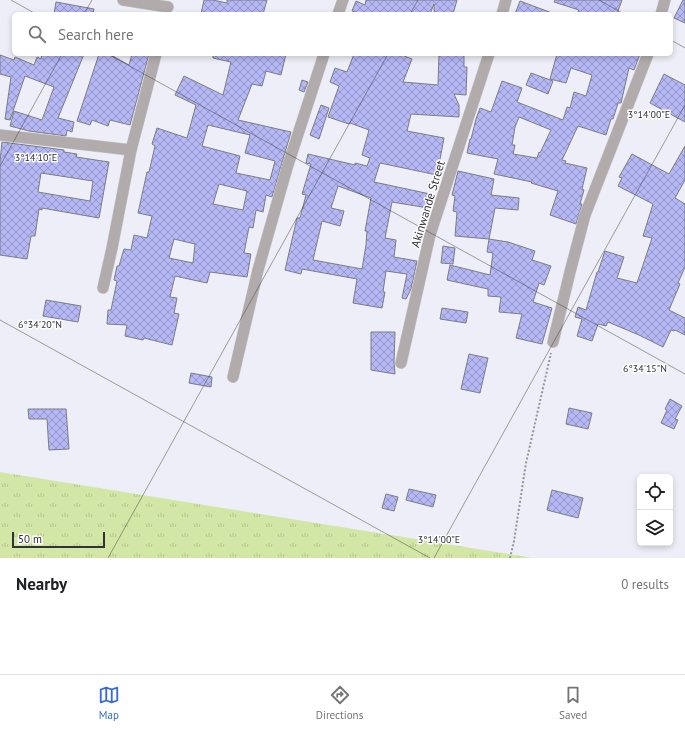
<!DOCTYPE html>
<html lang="en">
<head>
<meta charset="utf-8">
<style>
  :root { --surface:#fff; --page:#f6f6f6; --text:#202124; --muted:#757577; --line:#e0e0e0; --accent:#3569d8 }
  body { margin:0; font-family:"PT Sans",sans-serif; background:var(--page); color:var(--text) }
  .controls { position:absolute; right:12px; bottom:12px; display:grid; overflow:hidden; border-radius:6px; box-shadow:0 2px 6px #0003 }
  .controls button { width:36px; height:36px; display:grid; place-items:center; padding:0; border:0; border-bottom:1px solid var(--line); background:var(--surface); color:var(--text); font:20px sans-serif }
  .scale { position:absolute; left:12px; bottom:10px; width:93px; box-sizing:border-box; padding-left:4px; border:2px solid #323236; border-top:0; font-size:11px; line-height:14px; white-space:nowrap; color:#323236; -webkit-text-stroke:3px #fcfcfe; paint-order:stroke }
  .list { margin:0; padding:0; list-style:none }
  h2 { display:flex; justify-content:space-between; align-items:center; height:52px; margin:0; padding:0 16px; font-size:17px }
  h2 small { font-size:13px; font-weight:400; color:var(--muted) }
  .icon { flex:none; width:22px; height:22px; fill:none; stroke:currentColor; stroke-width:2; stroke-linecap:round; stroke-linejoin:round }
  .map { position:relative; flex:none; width:685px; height:558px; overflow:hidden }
  .search { position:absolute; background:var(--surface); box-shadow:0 2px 6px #0003; left:12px; right:12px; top:12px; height:44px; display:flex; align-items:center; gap:10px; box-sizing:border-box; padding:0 14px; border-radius:6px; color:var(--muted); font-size:15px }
  .sheet { height:116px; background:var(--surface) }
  nav { display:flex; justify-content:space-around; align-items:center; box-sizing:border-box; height:56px; border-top:1px solid var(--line); background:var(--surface); font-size:11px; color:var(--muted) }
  nav a { display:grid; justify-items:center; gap:2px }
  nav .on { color:var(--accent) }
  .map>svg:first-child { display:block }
</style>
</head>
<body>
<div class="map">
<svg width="685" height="558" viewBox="0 0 685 558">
  <defs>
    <pattern id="grass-tufts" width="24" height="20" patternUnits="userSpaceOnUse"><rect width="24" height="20" fill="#d2e6a5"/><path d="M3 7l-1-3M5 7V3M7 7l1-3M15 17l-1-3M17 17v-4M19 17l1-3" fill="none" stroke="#b5c68f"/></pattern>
    <pattern id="building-cross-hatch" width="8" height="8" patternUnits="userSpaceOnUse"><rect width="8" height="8" fill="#b5b8f5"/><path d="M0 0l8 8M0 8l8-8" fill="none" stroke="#9496c7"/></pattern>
  </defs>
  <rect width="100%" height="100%" fill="#eeeef8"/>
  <!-- grass -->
  <path fill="url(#grass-tufts)" d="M 0,472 L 533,558 L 0,558 Z"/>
  <!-- building -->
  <g fill="url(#building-cross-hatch)" stroke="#7b7c84" fill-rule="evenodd">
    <path d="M 204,0 L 213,0 L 227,3 L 227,0 L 267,0 L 263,14 L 201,14 Z"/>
    <path d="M 366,0 L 457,0 L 453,14 L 434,14 L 434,4 L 430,14 L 359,14 L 352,11 L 356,1 L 365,5 Z"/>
    <path d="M 555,0 L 622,0 L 617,14 L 577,14 L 579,10 L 554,2 Z"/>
    <path d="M 683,0 L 685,0 L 685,23 L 674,18 Z"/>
    <path d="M 520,1 L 552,13 L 551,14 L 515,14 Z"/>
    <path d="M 56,2 L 94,9 L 93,14 L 54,14 Z"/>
    <path d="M 42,54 L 84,54 L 58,118 L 74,122 L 72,132 L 67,130 L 66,136 L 29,131 L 10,126 L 14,111 L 42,120 L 54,87 L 25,76 L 10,120 L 5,119 L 11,77 L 0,74 L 0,55 L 14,60 L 15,57 L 34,65 L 37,57 L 41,59 Z"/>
    <path d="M 99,54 L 109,54 L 129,65 L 132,54 L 149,54 L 130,125 L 110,120 L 108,126 L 92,120 L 90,125 L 77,121 Z"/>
    <path d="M 213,54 L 286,54 L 281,75 L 266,71 L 262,86 L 252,84 L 238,120 L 291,132 L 272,197 L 266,195 L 263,212 L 256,210 L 253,228 L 249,227 L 244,253 L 251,254 L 247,277 L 210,272 L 207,283 L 175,276 L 170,297 L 177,298 L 174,313 L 179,314 L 172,345 L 144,338 L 143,340 L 125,336 L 127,325 L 107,324 L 108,310 L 111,310 L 117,281 L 114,280 L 117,266 L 119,266 L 124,249 L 131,250 L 134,235 L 147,238 L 152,216 L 138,213 L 147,172 L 149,172 L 155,146 L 152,144 L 157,128 L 187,138 L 196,105 L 175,95 L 184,76 L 223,95 L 231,62 L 213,58 ZM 208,125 L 250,135 L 245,153 L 275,161 L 270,180 L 236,173 L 240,156 L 202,146 ZM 219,184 L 247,191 L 243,210 L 213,204 ZM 174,239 L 195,244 L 193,263 L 169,258 Z"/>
    <path d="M 354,54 L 405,54 L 404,56 L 412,59 L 403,82 L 438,85 L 439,54 L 464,54 L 464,67 L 467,67 L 466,95 L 454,94 L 459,105 L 459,117 L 411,114 L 407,131 L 444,138 L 437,175 L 380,163 L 374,182 L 430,194 L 428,208 L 392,202 L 385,238 L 396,240 L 394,257 L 417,261 L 411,289 L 406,299 L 402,298 L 407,274 L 386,271 L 383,292 L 385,292 L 382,308 L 353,303 L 357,279 L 302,269 L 301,274 L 285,270 L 297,218 L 300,218 L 306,195 L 302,194 L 311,164 L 306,163 L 308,154 L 355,165 L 355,163 L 367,166 L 370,158 L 362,155 L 369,130 L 350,123 L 349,124 L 328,117 L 339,86 L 330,82 L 335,68 L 347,72 ZM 338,186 L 371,198 L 365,231 L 367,231 L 366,245 L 362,269 L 313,260 L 322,221 L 340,226 L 344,211 L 331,208 Z"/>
    <path d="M 557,54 L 640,54 L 634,70 L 629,68 L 621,103 L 618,103 L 613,119 L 611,119 L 606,135 L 578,126 L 562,160 L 566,161 L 565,163 L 587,168 L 582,189 L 584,190 L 580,204 L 582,204 L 576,224 L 550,215 L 558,191 L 531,183 L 532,182 L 494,174 L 498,159 L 467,153 L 470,139 L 471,139 L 476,119 L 480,108 L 491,112 L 502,81 L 522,88 L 517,102 L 563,120 L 567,107 L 570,108 L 574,92 L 586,96 L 592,75 L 571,68 L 566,83 L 550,79 ZM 519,117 L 551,130 L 540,153 L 539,152 L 537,158 L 513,154 L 515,145 L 512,145 L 515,127 Z"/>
    <path d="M 531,73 L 553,81 L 548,94 L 526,85 Z"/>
    <path d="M 664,74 L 685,85 L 685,122 L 650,103 Z"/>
    <path d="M 302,80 L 308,82 L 304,92 L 299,90 Z"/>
    <path d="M 321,105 L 329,108 L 319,139 L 310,135 Z"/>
    <path d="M 2,142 L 64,150 L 64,152 L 77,154 L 76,157 L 109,162 L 99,218 L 42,208 L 42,210 L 39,209 L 35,236 L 31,236 L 27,259 L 0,255 L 0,161 ZM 41,173 L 93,181 L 90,201 L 38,192 Z"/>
    <path d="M 685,146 L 685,180 L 675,198 L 685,204 L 685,267 L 678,283 L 680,284 L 669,310 L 685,318 L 685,335 L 675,330 L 674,331 L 671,330 L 663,347 L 639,335 L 608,322 L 606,326 L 598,324 L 592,341 L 577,336 L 582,319 L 575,317 L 578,307 L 586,310 L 597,272 L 598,272 L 605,251 L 624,257 L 617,278 L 637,283 L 652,238 L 643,236 L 653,204 L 618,186 L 622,178 L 619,177 L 632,154 L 669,174 Z"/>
    <path d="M 458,171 L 494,179 L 491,195 L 519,198 L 518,210 L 495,208 L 489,239 L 508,242 L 535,251 L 532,260 L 551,266 L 544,285 L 539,283 L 533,302 L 552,308 L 542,344 L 516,338 L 522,314 L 499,312 L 501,297 L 488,296 L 488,289 L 447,280 L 450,265 L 490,275 L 493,253 L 487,252 L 489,239 L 455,236 L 457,212 L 453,211 L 455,196 L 452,195 Z"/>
    <path d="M 443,246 L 455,248 L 453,264 L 441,263 Z"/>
    <path d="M 46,300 L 81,306 L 78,322 L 43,316 Z"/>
    <path d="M 442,308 L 468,312 L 466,323 L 440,319 Z"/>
    <path d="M 371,332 L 395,332 L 394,362 L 395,374 L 371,370 Z"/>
    <path d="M 469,354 L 488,358 L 480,393 L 461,389 Z"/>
    <path d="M 191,373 L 212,377 L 211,387 L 189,383 Z"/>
    <path d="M 670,399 L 682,406 L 675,419 L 678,420 L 674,429 L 661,423 L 667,410 L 665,409 Z"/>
    <path d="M 569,408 L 592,413 L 588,429 L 566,424 Z"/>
    <path d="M 28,409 L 66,409 L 69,449 L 49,450 L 47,419 L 29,419 Z"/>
    <path d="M 409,489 L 436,495 L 433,507 L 406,500 Z"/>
    <path d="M 552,490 L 583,498 L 578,518 L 547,510 Z"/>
    <path d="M 386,494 L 398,497 L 394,511 L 382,508 Z"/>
  </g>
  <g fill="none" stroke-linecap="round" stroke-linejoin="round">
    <!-- minor casing -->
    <g stroke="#ccccd5" stroke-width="12">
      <g id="minor">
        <path d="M 123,0 L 168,7"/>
        <path d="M 338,14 L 343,0"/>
        <path d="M 502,14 L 506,0"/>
        <path d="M 661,14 L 665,0"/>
        <path d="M 0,135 L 131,150 L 156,54"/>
        <path d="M 103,288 L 112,248 L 131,150"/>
        <path d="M 553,342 L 570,272 L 585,215 L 648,54"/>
        <path d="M 401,363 L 430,235 L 489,54"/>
        <path d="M 233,377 L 258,270 L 287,168 L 324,54"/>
      </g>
    </g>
    <!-- path -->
    <path stroke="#94949b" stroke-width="2" stroke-dasharray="2 2" stroke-linecap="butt" d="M 510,558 L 514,541 L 526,463 L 551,353"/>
    <!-- minor -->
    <use href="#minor" stroke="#b1acab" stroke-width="11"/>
  </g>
  <!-- ticks -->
  <path fill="none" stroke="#323236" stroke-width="1" stroke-opacity="0.45" d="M 11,0 L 36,14M 599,0 L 624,14M 84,14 L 92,0M 410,14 L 418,0M 671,40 L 685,48M 108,54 L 685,374M 0,166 L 62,54M 0,320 L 430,558M 108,558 L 388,54M 434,558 L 685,105"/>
  <g text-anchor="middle" stroke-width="3" stroke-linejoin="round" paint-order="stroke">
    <!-- street labels -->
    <g font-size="12" fill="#323236" stroke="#fcfcfe">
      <text transform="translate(428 204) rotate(-73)" y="4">Akinwande Street</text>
    </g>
  </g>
  <g font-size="10" text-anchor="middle" fill="#323236" stroke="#fcfcfe" stroke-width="3" stroke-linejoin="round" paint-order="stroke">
    <text x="649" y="118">3°14'00"E</text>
    <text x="36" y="161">3°14'10"E</text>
    <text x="40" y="328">6°34'20"N</text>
    <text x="645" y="372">6°34'15"N</text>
    <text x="439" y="543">3°14'00"E</text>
  </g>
</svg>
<div class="controls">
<button><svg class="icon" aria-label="locate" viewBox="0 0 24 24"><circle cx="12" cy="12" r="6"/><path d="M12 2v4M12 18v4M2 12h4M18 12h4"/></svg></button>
<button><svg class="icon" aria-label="layers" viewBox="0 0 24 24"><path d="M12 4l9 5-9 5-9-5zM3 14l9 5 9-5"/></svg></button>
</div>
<div class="scale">50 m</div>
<div class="search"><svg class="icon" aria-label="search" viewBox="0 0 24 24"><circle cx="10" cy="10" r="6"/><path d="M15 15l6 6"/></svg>Search here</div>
</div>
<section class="sheet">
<h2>Nearby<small>0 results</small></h2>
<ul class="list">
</ul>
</section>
<nav>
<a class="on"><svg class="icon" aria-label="map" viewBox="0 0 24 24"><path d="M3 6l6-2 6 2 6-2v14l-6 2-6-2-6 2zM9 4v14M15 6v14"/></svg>Map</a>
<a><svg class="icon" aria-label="directions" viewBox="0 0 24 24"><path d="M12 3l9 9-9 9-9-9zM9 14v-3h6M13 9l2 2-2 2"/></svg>Directions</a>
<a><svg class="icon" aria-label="saved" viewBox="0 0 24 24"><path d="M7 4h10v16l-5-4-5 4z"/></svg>Saved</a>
</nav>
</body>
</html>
